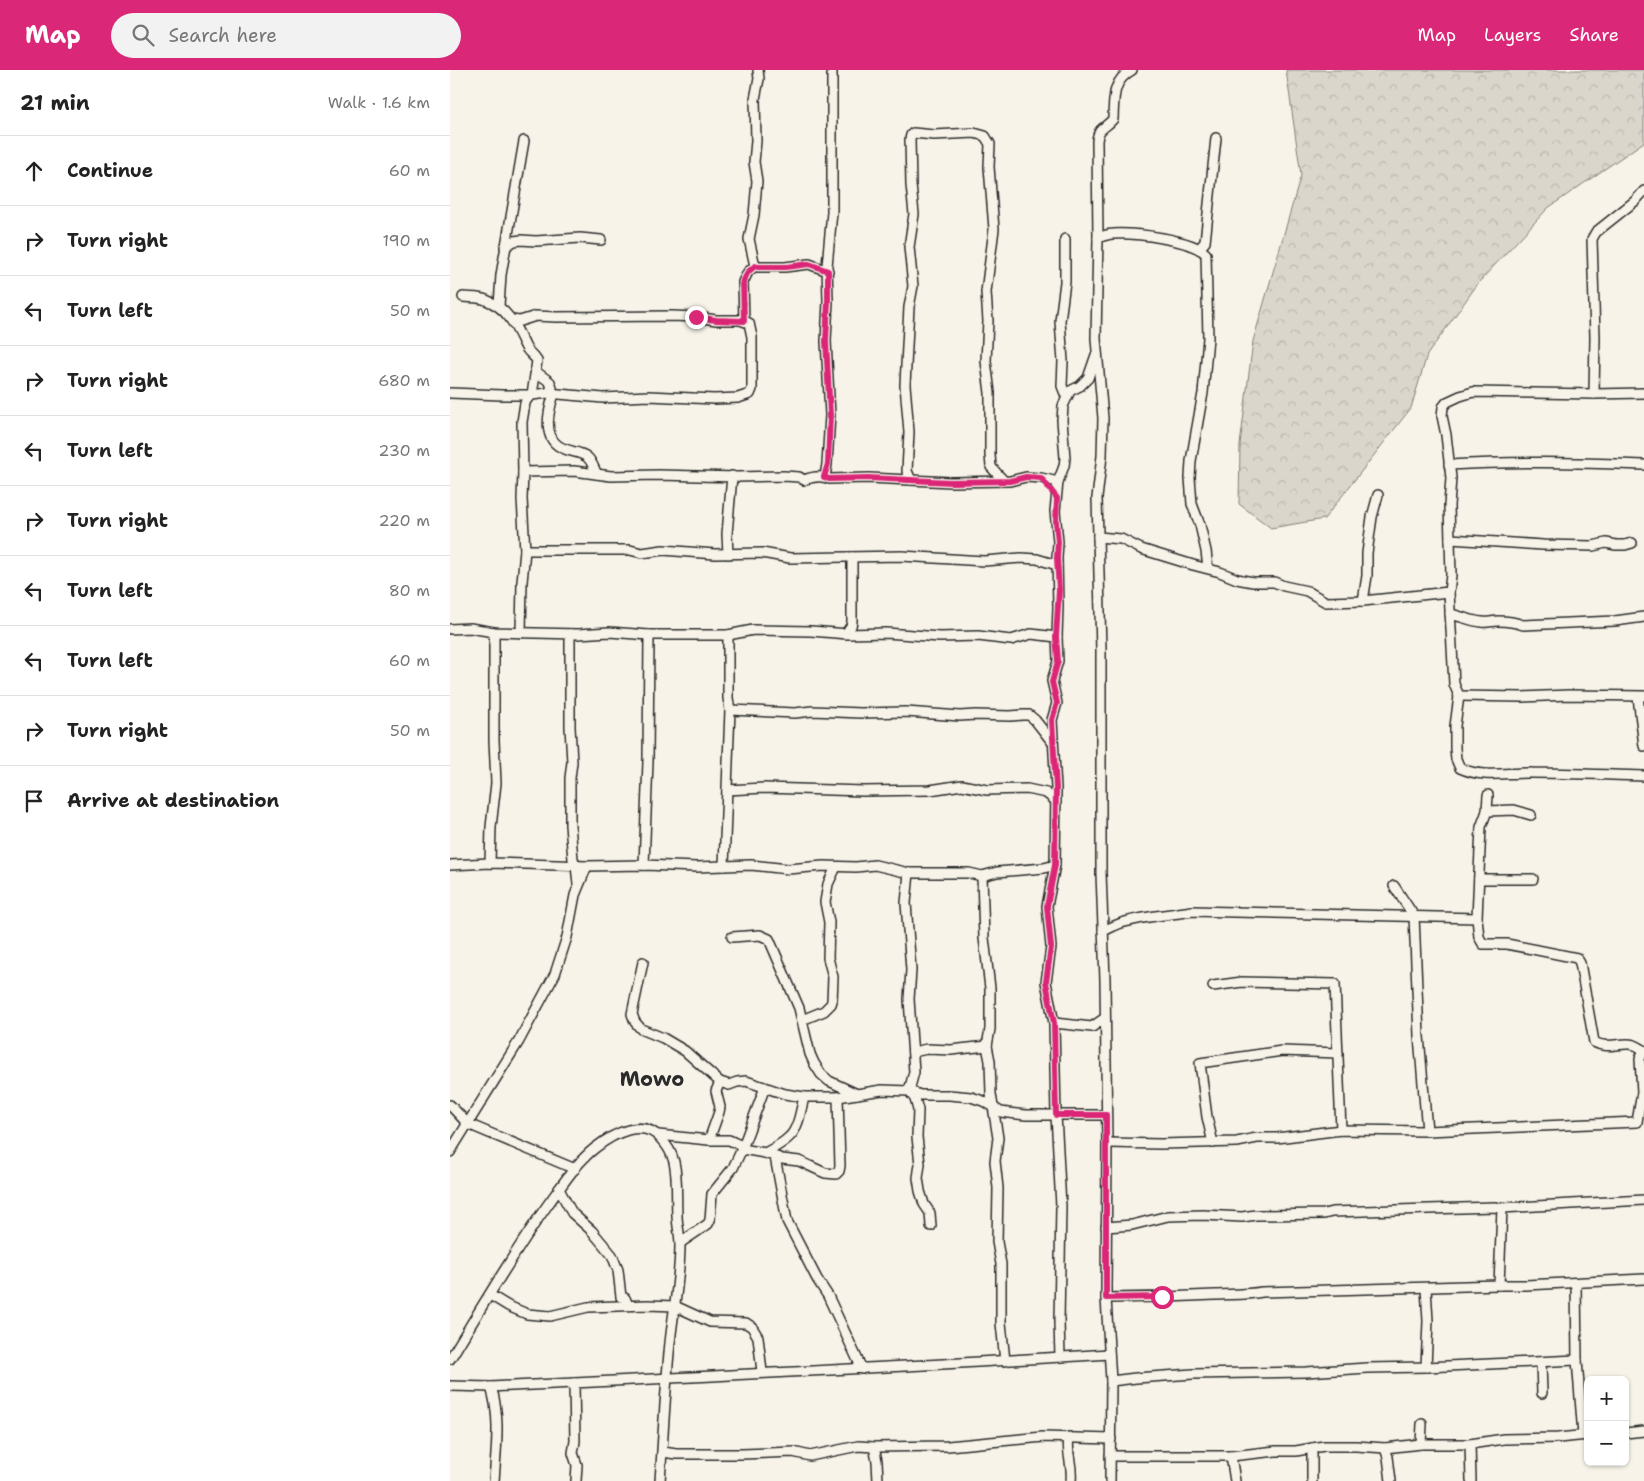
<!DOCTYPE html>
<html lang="en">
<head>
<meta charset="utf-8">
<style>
  :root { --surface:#fff; --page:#f2f2f2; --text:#222; --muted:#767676; --line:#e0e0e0; --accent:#db2777 }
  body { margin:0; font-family:"Shantell Sans",sans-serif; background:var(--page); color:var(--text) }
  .controls { position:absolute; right:15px; bottom:15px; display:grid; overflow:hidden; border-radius:8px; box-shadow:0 1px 4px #0004 }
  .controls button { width:45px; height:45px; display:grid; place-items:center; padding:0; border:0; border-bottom:1px solid var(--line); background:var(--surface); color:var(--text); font:25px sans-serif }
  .stop { position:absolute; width:15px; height:15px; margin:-11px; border:4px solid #db2777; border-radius:50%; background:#fff }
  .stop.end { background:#db2777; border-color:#fff; box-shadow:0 1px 5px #0008 }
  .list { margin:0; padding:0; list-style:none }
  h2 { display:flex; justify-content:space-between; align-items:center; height:65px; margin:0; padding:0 20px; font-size:21px }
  h2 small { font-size:16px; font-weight:400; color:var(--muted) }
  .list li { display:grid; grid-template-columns:32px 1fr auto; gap:15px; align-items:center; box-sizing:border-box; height:70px; padding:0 20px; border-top:1px solid var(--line) }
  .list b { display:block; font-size:19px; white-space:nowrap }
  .list em { font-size:16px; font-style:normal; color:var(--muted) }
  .icon { flex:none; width:28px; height:28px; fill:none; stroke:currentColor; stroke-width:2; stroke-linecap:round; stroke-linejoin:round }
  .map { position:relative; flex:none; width:1194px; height:1411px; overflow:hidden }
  header { display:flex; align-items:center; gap:30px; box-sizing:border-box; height:70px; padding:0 25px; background:var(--accent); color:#fff }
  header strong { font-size:24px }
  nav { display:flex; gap:28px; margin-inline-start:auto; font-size:18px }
  .search { width:350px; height:45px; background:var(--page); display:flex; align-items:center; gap:12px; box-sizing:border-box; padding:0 18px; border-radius:28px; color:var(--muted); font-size:19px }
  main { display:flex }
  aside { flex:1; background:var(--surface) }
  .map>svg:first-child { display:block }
</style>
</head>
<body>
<header>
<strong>Map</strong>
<div class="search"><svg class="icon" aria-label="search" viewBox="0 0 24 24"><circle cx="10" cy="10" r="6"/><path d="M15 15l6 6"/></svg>Search here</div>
<nav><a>Map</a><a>Layers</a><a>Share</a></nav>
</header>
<main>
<aside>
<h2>21 min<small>Walk · 1.6 km</small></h2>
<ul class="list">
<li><svg class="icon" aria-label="ahead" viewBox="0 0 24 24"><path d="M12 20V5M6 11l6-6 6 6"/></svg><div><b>Continue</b></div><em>60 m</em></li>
<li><svg class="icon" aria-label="right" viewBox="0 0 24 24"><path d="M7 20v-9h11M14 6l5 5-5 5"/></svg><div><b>Turn right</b></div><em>190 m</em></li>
<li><svg class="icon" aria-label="left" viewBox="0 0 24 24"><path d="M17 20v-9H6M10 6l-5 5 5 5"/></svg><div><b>Turn left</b></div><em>50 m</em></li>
<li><svg class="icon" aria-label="right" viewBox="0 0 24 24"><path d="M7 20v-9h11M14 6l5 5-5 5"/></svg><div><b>Turn right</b></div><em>680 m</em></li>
<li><svg class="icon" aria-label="left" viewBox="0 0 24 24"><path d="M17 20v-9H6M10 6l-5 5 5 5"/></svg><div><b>Turn left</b></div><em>230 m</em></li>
<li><svg class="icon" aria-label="right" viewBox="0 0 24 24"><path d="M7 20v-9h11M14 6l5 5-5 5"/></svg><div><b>Turn right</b></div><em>220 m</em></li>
<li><svg class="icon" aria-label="left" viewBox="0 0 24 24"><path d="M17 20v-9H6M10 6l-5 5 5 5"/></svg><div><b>Turn left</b></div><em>80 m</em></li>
<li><svg class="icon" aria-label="left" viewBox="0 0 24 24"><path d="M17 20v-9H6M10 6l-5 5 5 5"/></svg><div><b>Turn left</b></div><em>60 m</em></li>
<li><svg class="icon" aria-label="right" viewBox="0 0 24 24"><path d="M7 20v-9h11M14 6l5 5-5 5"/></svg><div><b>Turn right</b></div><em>50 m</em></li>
<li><svg class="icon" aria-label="arrive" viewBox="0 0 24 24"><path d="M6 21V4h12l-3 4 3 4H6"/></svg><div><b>Arrive at destination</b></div></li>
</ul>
</aside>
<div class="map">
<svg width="1194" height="1411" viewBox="0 0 1194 1411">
  <defs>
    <pattern id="forest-crowns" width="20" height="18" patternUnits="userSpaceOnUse" patternTransform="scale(1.25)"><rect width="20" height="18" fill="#dad6cc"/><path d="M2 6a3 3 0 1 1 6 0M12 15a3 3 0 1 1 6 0" fill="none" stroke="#bbb8af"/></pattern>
  </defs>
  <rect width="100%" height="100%" fill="#f7f3e8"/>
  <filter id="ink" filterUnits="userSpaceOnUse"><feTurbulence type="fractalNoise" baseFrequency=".02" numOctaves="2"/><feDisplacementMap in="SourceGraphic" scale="10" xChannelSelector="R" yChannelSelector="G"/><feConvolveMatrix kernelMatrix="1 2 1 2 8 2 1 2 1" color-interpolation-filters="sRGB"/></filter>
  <g filter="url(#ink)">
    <!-- forest -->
    <path fill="url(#forest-crowns)" stroke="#82807c" d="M 836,0 L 1194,0 L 1194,72 L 1098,138 L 1029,212 L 977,285 L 961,338 L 874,449 L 821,458 L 789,434 L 790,375 L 803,271 L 851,105 Z"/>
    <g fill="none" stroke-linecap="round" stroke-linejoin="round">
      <!-- minor casing -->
      <g stroke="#2b2b2b" stroke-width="12">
        <g id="minor">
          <path d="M 648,168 C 653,166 658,164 663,164 C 685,163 741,169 756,184 L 758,268 L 753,323 L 741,391 L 740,408 L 742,434 L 750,455 L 756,481 L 758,498"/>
          <path d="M 615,169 L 615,212 L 610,251 L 613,291 L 612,316 L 616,326"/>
          <path d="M 55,177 L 64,171 L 71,170 L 86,171 L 130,168 L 151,170"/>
          <path d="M 749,179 L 755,172 L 766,68"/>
          <path d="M 305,196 L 299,169 L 304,145 L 307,111 L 304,92 L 306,71 L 305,29 L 309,9 L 308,0"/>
          <path d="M 305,196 L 308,197 L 335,197 L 359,194 L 378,201"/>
          <path d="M 13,227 C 20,228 29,227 36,230 C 58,238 66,257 75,276 C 78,283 84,285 87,291 L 82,325 L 77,329 L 75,333 L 72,352 L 73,402 L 72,429 L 75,480 L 72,512 L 71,563"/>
          <path d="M 49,236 L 51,205 L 74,71"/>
          <path d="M 294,251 L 293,212 L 298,202 L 305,196"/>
          <path d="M 85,301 L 100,312 L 102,318 L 98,323"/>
          <path d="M 0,323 L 52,325 L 82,325 L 98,323 L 153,328 L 199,326 L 264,329 L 288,328 L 300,324 L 302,319 L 302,267 L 299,253 L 290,250 L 266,250 L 246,247 L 222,246 L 106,247 L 86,246 L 70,251 L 61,250"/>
          <path d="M 1194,323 L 1144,324 L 1023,322 L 1010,326 L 997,332 L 993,337 L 992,346 L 996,365 L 1001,408 L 999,436 L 1001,505 L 999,522 L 1004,614 L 1009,626 L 1005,656 L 1005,678 L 1006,689 L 1010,698 C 1034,709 1057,702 1082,703 C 1119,703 1157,705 1194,706"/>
          <path d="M 104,324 C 98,342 91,371 115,379 C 122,382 131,382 137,387 C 142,391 144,399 147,404"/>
          <path d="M 1144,324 L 1145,267 L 1142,169 L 1146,162 L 1185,131 L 1194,121"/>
          <path d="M 999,395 C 1064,391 1129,392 1194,395"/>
          <path d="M 73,402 L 124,401 L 161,406 L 209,405 L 287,407 L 334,406 L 349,407 L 354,410 C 362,407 371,405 379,409 L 419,408 L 501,412 L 560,411 L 576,407 L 591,408 L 608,412"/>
          <path d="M 375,407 L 377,394 L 380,345 L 376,271 L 378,231 L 377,196 L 382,142 L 382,0"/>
          <path d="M 461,410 L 457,401 L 459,362 L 455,315 L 459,237 L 463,216 L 459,177 L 464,144 L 461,115 L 460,69 L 461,65 L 463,63 L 484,65 L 524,63 L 535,66 L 540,74 L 539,97 L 544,159 L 536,222 L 538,251 L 536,291 L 540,323 L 540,385 L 541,397 L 554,411"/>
          <path d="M 648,467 L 671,469 L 691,479 L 743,495 L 770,502 L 787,509 L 803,512 L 824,512 L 834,516 L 857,521 L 876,532 L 913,531 L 999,522"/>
          <path d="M 1000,469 L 1093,475 L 1143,476 L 1156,473 L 1166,475 L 1175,475 L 1182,473"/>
          <path d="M 75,480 L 180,480 L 192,483 L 213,480 L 265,484 L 312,483 L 340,488 L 452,486 L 534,491 L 571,488 L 587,489 L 607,495"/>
          <path d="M 278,484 L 277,464 L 282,406"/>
          <path d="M 913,531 L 917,506 L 917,483 L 922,447 L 928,425"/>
          <path d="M 1000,544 C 1011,546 1020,551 1032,552 C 1037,553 1043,551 1048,551 C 1057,551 1065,552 1073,555 L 1165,551 L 1194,547"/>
          <path d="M 0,559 L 20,558 L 44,562 L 128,564 L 159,562 L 199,565 L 278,565 L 303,560 L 361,561 L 398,564 L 436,563 L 490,567 L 528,566 L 561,570 L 581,564 L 607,567"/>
          <path d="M 396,563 L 401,556 L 402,551 L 402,487"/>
          <path d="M 120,564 L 120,657 L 122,692 L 120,708 L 120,755 L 123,789 L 126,796 L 128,814"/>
          <path d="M 1009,626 L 1072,627 L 1118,625 L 1194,626"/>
          <path d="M 1188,627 L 1194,676"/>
          <path d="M 280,640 L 345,643 L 362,641 L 411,643 L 456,642 L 510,646 L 525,645 L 560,646 L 573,645 L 579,645 L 585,650 L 603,673"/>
          <path d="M 277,720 L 314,718 L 414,721 L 480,720 L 512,715 L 537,720 L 577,719 L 596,723 L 606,731"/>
          <path d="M 1038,725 L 1037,741 L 1031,757 L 1027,848 L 1029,867 L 1033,874 L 1057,874 L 1127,888 L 1130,893 L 1144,972 C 1162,982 1177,966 1193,980"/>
          <path d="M 1037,741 L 1064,740 L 1081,745"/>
          <path d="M 40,793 L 41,757 L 46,713 L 44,670 L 44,562"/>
          <path d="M 0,795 L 40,793 L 137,796 L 194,795 L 247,797 L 301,795 L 338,799 L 373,796 L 406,797 L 425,795 L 459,803 L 519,803 L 532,806 L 547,802 L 594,798 L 605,795"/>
          <path d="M 194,795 L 198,692 L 199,565"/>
          <path d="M 274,796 L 280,640 L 278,628 L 278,565"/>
          <path d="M 459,803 L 456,833 L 461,900 L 459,929 L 464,1002 L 459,1021 L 465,1029 L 468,1040 L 467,1067 L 470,1094 L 468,1108 L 470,1121 L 474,1134 L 480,1143 L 481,1156"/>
          <path d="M 532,806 L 534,868 L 540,918 L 540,959 L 537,976 L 540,991 L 541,1024 L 548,1068 L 545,1091 L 548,1118 L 547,1172 L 551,1194 L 551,1253 L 555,1291"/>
          <path d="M 1029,809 L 1083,809"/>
          <path d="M 944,816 L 964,846 L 969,966 L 977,1061"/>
          <path d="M 653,861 C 660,858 667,854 675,852 C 697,846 719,845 742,841 L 1027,848"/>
          <path d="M 282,867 L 310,865 L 319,869 L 349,938 L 360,984 L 364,993 L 371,1004 L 379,1011 L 407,1024"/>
          <path d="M 193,892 L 182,944 L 185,952 L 191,959 L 213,968 L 235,981 L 270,1012 L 279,1015 L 287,1012 L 296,1011 L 335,1024 L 354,1027 L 388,1027 L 432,1020 L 459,1021 L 470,1025 L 499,1025 L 521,1027 L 533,1031 L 551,1042 L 558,1043 L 576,1045 L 656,1045"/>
          <path d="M 763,916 L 792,912 L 885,914 L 891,1060"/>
          <path d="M 352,950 L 374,941 L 381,934 L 382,931 L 383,907 L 378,888 L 379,852 L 375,832 L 378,814 L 386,797"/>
          <path d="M 604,953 L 642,957 L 655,948"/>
          <path d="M 463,982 L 477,979 L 501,980 L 537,976"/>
          <path d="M 0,1035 L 18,1054 L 125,1099"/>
          <path d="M 208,1065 L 259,1070 L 279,1070 L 288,1074 L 292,1079 L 315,1083 L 332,1089 L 349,1091 L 375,1103 L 386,1104 L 389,1101 L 390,1096 L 388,1027"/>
          <path d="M 259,1070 L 269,1042 L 270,1037 L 266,1021 L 270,1012"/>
          <path d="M 657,1073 L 711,1074 L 787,1072 L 807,1068 L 827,1068 L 891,1060 L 977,1061 L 1187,1052 L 1192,1022 L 1190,989 L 1194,980"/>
          <path d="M 763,1073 L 757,1047 L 750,993 L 832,981 L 888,983"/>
          <path d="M 0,1082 L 69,971 L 105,904 L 117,867 L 125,825 L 137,796"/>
          <path d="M 315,1083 C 347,1066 346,1062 354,1027"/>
          <path d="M 325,1087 L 337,1151 L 367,1209 L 378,1226 L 412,1299"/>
          <path d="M 109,1119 L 122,1143 L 142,1161 L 162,1185 L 168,1200 L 171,1227 L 175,1228 L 178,1235"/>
          <path d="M 656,1157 L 682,1155 L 718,1146 L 753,1145 L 792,1147 L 806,1145 L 874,1144 L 882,1142 L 1044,1137 L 1052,1138 L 1194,1130"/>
          <path d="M 230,1173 L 258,1154 L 260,1150 L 262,1124 L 283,1098 L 292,1079 L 315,1017"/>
          <path d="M 1126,1213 L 1127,1290 L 1133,1365"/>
          <path d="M 1049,1215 L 1076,1215 L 1194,1209"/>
          <path d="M 976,1218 L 978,1251 L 976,1297"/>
          <path d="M 40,1225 L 58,1236 L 77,1244 L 100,1246 L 138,1237 L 198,1235 L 225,1236 L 260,1252 L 296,1253 L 302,1257 L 308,1267 L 312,1302"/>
          <path d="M 656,1228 C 692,1228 729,1227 765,1225 C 782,1224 795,1225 812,1222 L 1049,1215 L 1052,1138"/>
          <path d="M 610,1287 L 609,1252 L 611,1136 L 606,1045 L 604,953 L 596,912 L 601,877 L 597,836 L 605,795 L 606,718 L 602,650 L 607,633 L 602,611 L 608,591 L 607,567 L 608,537 L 607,488 L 608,472 L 605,441 L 608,412 L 614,396 L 615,388 L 612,350 L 613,336 L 620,321 L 630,316 L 638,308 L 646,285"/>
          <path d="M 0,1289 C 32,1237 63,1183 99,1133 C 113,1114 126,1093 145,1078 C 163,1064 193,1047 211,1069 C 217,1075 222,1084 224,1092 C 228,1110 226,1127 227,1145 C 227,1155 230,1164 230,1175 C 230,1211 222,1247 219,1283 C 215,1326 213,1368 210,1411"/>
          <path d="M 1091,1292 L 1092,1323"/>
          <path d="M 661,1311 L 686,1308 L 743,1304 L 856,1302 L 917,1298 L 976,1297 L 1127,1290"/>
          <path d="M 124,1313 L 125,1371 L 123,1383 L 127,1395 L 126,1411"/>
          <path d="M 0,1316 L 41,1317 C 247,1307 453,1297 659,1284"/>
          <path d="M 41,1317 C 51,1347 46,1380 44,1411"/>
          <path d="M 1175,1363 L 1194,1361"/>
          <path d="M 619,1367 C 616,1383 623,1395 621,1411"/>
          <path d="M 971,1374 L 972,1354"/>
          <path d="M 1020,1374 L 1021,1411"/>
          <path d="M 424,1377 L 427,1391 L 428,1411"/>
          <path d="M 862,1378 L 862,1411"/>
          <path d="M 935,1378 L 938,1387 L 941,1411"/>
          <path d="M 213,1382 L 226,1384 L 292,1384 L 343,1382 L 360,1386 L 408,1376 L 424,1377 L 498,1376 L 593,1367 L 661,1369"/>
          <path d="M 660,1386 L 781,1386 L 826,1381 L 846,1381 L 874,1376 L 906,1376 L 935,1378 L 971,1374 L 1020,1374 L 1054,1369 L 1108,1368 L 1138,1365"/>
          <path d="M 781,1386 L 785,1411"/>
          <path d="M 660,1411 L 661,1311 L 656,1228 L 657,1073 L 655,910 L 651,803 L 651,580 L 647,428 L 652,386 L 653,348 L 646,269 L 648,168 L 647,71 C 648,57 656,58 663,49 C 664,28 662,11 682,0"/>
        </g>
      </g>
      <!-- minor -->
      <use href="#minor" stroke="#f7f3e8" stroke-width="9"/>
    </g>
  </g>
  <g fill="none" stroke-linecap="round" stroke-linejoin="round" filter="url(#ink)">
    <!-- route -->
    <path stroke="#db2777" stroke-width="6" d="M 246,247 L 266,250 L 294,251 L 293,212 L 298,202 L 305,196 L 308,197 L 336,197 L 359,194 L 378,201 L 378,231 L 376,271 L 380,345 L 378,394 L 374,407 L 379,409 L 418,408 L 501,412 L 560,411 L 576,407 L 591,408 L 607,428 L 606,452 L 608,472 L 607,488 L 609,520 L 606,567 L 608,591 L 602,612 L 607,633 L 602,650 L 606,718 L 605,795 L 597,836 L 601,877 L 596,912 L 604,953 L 606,1045 L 656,1045 L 656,1228 L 712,1227"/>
  </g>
  <g text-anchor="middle" stroke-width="4" stroke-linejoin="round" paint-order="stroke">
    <!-- quarter labels -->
    <g font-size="20" font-weight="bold" fill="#2b2b2b" stroke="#f7f3e8">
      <text x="202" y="1016">Mowo</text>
    </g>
  </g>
</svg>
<div class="controls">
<button>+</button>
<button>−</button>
</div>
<div class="stop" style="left:712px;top:1227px"></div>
<div class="stop end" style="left:246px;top:247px"></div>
</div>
</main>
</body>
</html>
